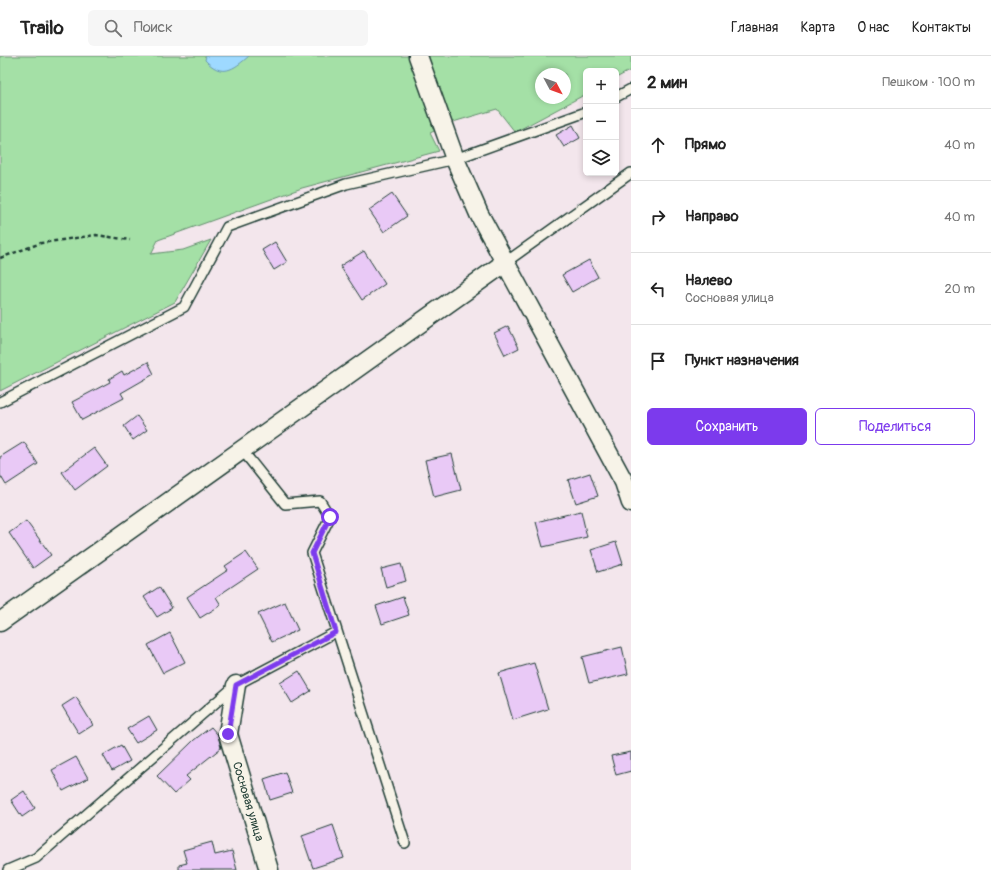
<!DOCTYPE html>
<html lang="ru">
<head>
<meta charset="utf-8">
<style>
  :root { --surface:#fff; --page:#f6f6f6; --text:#222; --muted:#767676; --line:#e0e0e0; --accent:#7c3aed }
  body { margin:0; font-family:Pangolin,sans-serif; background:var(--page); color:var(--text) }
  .controls { position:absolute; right:12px; top:12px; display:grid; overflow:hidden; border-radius:6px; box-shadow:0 2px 6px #0003 }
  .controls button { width:36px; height:36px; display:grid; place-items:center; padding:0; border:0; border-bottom:1px solid var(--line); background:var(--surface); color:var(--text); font:20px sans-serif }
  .compass { position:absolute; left:535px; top:12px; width:36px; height:36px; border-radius:50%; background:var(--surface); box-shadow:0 2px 6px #0003; rotate:131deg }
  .stop { position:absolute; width:12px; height:12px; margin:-9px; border:3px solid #7c3aed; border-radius:50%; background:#fff }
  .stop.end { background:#7c3aed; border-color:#fff; box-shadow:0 1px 4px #0008 }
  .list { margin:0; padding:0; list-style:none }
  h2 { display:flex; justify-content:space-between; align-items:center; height:52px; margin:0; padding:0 16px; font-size:17px }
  h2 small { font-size:13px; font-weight:400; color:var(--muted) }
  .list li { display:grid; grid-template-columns:26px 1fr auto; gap:12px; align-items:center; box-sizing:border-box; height:72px; padding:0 16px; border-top:1px solid var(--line) }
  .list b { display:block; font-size:15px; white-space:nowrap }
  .list p { margin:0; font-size:13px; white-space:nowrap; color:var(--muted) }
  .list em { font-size:13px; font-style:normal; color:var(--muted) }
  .actions { display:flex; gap:8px; padding:12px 16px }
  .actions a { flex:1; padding:9px 0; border:1px solid var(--accent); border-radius:6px; text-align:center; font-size:14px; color:var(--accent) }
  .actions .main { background:var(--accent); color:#fff }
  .icon { flex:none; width:22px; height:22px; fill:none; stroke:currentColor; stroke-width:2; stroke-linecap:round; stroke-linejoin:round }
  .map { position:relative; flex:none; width:631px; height:814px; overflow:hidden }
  header { display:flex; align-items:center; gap:24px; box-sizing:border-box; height:56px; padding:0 20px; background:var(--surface); border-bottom:1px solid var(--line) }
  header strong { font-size:19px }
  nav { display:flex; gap:22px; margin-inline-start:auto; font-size:14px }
  .search { width:280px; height:36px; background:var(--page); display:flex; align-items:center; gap:10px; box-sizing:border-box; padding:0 14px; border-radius:6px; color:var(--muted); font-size:15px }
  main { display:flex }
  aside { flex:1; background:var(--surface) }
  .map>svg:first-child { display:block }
</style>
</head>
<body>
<header>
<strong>Trailo</strong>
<div class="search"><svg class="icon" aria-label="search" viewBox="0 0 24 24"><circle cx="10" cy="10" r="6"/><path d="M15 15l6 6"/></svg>Поиск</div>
<nav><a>Главная</a><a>Карта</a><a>О нас</a><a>Контакты</a></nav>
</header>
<main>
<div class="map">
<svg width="631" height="814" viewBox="0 0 631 814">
  <rect width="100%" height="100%" fill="#f3e6ec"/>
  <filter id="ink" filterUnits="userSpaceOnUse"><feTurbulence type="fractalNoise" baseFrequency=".025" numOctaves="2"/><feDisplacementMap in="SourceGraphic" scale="8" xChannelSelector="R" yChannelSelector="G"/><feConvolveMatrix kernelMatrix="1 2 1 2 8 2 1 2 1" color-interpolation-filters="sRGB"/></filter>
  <g filter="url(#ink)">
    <!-- green -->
    <path fill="#a4e0a6" stroke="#628e6d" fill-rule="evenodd" d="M 0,0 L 631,0 L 631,14 L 616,22 L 616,15 L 586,15 L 586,38 L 515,76 L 497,53 L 453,66 L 430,77 L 439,95 L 302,132 L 158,184 L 151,198 L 183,194 L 211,184 L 175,246 L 0,335 ZM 541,18 L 565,18 L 565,42 L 541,42 Z"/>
    <!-- water -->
    <path fill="#9ed9ff" stroke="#6b9bae" d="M 206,0 L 249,0 C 233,14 222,22 205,4 Z"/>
    <!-- building -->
    <g fill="#e9c9f6" stroke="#1f3d34">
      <path d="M 573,69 L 580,82 L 564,91 L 556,79 Z"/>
      <path d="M 392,138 L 407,160 L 384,176 L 369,154 Z"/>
      <path d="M 275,186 L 287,206 L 274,214 L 262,194 Z"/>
      <path d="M 364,195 L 385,228 L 362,244 L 340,210 Z"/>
      <path d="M 589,204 L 598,221 L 572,236 L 562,219 Z"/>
      <path d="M 508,270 L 519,292 L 505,299 L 494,277 Z"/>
      <path d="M 148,306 L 154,318 L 121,337 L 124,342 L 82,364 L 72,346 L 110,326 L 109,323 L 122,315 L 124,319 Z"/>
      <path d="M 137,360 L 147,374 L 133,384 L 124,370 Z"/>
      <path d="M 24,386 L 38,408 L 6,429 L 0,419 L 0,401 Z"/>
      <path d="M 94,392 L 107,410 L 75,434 L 62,416 Z"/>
      <path d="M 452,398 L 461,434 L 434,441 L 425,404 Z"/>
      <path d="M 590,417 L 598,440 L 576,447 L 568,424 Z"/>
      <path d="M 581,455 L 587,481 L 543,491 L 536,466 Z"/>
      <path d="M 26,465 L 51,499 L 33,512 L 9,477 Z"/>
      <path d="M 616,486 L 623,508 L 598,516 L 591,494 Z"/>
      <path d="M 246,496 L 258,513 L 216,541 L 221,549 L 200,562 L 187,541 L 228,514 L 225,510 Z"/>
      <path d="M 401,508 L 406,525 L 386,531 L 381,513 Z"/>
      <path d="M 159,531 L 172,552 L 157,561 L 144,541 Z"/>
      <path d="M 403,541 L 409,559 L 382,568 L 376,550 Z"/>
      <path d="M 285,546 L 298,574 L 272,586 L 258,558 Z"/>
      <path d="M 170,577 L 185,606 L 163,617 L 148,589 Z"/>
      <path d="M 622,591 L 628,618 L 589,627 L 582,601 Z"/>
      <path d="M 534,607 L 548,653 L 513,664 L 499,617 Z"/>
      <path d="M 299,615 L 311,635 L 292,647 L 280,627 Z"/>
      <path d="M 76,641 L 93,669 L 79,678 L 62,650 Z"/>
      <path d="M 149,660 L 157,674 L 136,687 L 127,673 Z"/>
      <path d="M 211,671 L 218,679 L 221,692 L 186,720 L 190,724 L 174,738 L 157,720 L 194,684 Z"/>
      <path d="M 121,689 L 130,705 L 112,715 L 103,699 Z"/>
      <path d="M 631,696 L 631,715 L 616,719 L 611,700 Z"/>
      <path d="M 76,701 L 88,722 L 63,735 L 52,714 Z"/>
      <path d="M 285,716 L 292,737 L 270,744 L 264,723 Z"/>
      <path d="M 24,735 L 35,752 L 22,761 L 11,744 Z"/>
      <path d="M 333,769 L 344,802 L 313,812 L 302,780 Z"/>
      <path d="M 212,786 L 215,799 L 232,795 L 237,814 L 179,814 L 179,809 L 187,807 L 183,794 Z"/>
    </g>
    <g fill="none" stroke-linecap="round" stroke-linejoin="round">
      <!-- lane casing -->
      <g stroke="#1f3d34" stroke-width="12">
        <g id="lane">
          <path d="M 616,41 L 631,33"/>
          <path d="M 506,206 L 631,117"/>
          <path d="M 0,346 L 184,251 L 227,171 L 346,128 L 455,103 L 586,56"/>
          <path d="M 242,394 L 285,448 L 320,445 L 330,461 L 312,497 L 405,787"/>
          <path d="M 8,814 L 36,802 L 236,629 L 336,576"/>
        </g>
      </g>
      <!-- street casing -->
      <g stroke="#1f3d34" stroke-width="21">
        <g id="street">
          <path d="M 418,0 L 455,103 L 479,158 L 624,426 L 631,447"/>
          <path d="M 0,566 L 506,206"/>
          <path id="s1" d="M 236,629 L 228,678 L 269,814"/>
        </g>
      </g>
      <!-- path -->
      <path stroke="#1f3d34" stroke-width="2.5" stroke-dasharray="4 3" stroke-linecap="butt" d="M 0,202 L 41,187 L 96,179 L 130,184"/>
      <!-- lane -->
      <use href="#lane" stroke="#f7f3e8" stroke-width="9"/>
      <!-- street -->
      <use href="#street" stroke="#f7f3e8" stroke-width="18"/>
    </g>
  </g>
  <g fill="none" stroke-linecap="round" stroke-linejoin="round" filter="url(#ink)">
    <!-- route -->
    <path stroke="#7c3aed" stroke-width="5" d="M 228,678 L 236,629 L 336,576 L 312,497 L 330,461"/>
  </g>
  <g text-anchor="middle" stroke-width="3" stroke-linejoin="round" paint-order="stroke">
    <!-- street labels -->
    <g font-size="12" fill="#1f3d34" stroke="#f7f3e8">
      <text dy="4" stroke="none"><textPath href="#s1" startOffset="120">Сосновая улица</textPath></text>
    </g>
  </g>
</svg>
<div class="controls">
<button>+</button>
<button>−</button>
<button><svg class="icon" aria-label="layers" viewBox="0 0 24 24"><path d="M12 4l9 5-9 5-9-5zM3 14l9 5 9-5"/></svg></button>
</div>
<svg class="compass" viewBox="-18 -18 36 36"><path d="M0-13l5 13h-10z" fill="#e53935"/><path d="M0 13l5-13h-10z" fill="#767676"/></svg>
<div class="stop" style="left:330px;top:461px"></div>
<div class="stop end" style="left:228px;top:678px"></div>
</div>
<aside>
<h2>2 мин<small>Пешком · 100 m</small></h2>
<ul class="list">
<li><svg class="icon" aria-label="ahead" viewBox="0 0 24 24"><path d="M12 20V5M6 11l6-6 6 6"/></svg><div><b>Прямо</b></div><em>40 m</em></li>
<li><svg class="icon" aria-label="right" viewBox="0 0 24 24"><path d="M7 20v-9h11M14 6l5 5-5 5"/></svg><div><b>Направо</b></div><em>40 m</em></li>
<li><svg class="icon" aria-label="left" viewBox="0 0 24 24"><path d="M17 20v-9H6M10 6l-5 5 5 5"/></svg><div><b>Налево</b><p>Сосновая улица</p></div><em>20 m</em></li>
<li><svg class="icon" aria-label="arrive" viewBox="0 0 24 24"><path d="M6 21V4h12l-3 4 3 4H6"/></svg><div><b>Пункт назначения</b></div></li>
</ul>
<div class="actions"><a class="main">Сохранить</a><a>Поделиться</a></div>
</aside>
</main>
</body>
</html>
